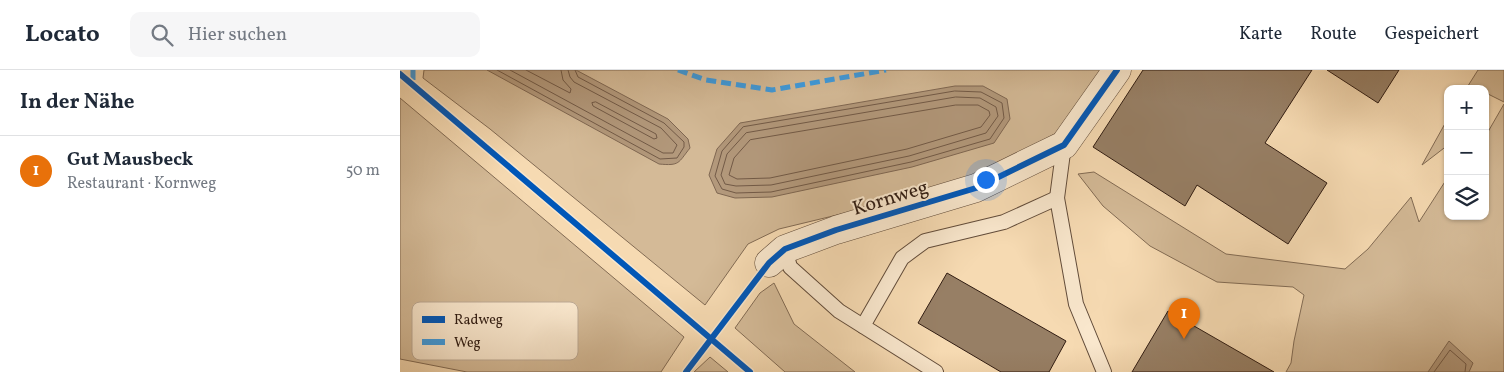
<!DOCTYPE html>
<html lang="de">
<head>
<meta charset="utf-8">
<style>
  :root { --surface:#fff; --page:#f6f6f7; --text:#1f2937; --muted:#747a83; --line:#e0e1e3; --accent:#8f2418 }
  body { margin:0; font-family:Vollkorn,serif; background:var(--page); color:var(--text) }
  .controls { position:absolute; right:15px; top:15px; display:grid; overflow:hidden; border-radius:10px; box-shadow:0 1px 4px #0004 }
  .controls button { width:45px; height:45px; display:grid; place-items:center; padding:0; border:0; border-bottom:1px solid var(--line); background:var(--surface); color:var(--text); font:25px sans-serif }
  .you { position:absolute; left:585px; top:109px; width:18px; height:18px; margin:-12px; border:4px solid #fff; border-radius:50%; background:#1a73e8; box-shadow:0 0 0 8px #1a73e833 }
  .badge { display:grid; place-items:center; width:32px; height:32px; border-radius:50%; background:var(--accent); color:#fff; font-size:16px; font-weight:700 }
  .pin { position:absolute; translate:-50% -41px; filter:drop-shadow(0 1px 2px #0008) }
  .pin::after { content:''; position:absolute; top:26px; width:18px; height:15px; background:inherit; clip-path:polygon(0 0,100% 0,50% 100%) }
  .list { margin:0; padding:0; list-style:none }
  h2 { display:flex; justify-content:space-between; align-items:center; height:65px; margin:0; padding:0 20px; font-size:21px }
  h2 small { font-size:16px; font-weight:400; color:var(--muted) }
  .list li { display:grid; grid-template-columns:32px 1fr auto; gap:15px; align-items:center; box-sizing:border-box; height:70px; padding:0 20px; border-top:1px solid var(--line) }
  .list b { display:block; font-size:19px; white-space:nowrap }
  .list p { margin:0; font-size:16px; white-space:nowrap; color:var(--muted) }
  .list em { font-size:16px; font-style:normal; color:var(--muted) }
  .icon { flex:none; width:28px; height:28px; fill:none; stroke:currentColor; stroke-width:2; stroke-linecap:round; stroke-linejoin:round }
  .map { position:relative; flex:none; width:1104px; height:302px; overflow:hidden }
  header { display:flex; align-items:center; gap:30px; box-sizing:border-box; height:70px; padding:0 25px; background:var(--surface); border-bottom:1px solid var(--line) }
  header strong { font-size:24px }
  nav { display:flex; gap:28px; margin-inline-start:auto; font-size:18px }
  .search { width:350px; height:45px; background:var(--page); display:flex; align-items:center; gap:12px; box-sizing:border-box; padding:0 18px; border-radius:10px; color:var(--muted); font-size:19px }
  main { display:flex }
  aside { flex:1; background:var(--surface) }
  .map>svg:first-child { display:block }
</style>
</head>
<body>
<header>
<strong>Locato</strong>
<div class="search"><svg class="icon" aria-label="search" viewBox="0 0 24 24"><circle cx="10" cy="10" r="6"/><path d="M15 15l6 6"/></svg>Hier suchen</div>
<nav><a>Karte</a><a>Route</a><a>Gespeichert</a></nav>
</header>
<main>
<aside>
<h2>In der Nähe<small></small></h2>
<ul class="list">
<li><span class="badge" style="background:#e8710a">1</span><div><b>Gut Mausbeck</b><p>Restaurant · Kornweg</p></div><em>50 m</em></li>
</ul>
</aside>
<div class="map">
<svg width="1104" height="302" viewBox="0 0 1104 302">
  <rect width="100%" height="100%" fill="#f6dab2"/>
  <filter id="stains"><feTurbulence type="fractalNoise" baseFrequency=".004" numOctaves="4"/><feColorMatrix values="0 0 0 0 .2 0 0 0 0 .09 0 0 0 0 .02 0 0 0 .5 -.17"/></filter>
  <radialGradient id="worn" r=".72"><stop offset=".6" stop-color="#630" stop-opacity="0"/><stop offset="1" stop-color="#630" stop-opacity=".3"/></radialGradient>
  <!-- green -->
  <g fill="#d4ba97" stroke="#826b54">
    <path d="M 24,0 L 702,0 L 658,62 L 608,91 L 543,117 L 495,131 L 379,159 L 348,174 L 305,235 L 90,59 L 23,8 Z"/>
    <path d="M 1078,0 L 1104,0 L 1104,32 L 1088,24 L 1085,28 L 1085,19 L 1066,19 Z"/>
    <path d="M 0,28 L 284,267 L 261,302 L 67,302 L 0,289 Z"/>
    <path d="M 1104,34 L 1104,302 L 886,302 L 891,293 L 894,271 L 904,225 L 893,217 L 817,212 L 750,176 L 703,136 L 678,104 L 694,102 L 826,184 L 945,199 L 968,179 L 1011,127 L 1019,152 L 1048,107 L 1048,146 L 1085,146 L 1085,67 Z"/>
    <path d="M 1048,48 L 1048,75 L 1022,95 L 1047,50 Z"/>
    <path d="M 374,213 L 394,254 L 455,302 L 385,302 L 335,258 L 360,223 Z"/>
    <path d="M 310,287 L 328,302 L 294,302 Z"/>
  </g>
  <!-- water -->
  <g fill="#b3997c" stroke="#7f6752">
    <path d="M 87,0 L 176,0 L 268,49 L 288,69 L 290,78 C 278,93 280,96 259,94 Z"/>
    <path d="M 555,16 L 583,16 L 607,29 L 610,49 L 594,73 L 512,97 L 372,127 L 335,128 L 317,123 L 309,105 L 317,79 L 340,53 Z"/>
    <path d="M 1049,271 L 1073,293 L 1069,302 L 1028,302 Z"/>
  </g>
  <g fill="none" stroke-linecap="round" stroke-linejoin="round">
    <!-- shore -->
    <g stroke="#725a47" stroke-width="1">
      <path d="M 97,0 L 260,89 L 277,88 L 284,77 L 284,72 L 264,53 L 178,7 L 175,0"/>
      <path d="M 110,0 L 263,83 L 273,83 L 277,75 L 261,58 L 174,12 L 170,7 L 168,0"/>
      <path d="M 126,0 L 170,23 L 171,19 L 163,10 L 161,0"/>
      <path d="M 555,21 L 581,22 L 602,33 L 604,48 L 590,69 L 511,92 L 371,122 L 336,123 L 322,119 L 315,106 L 322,81 L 343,57 Z"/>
      <path d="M 556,27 L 580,28 L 596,37 L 598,46 L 586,63 L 509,86 L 371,115 L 336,116 L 325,114 L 321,105 L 327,84 L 346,63 Z"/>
      <path d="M 196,32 L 256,64 L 257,68 L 254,69 L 193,36 L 192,33 Z"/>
      <path d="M 556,35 L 578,35 L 589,41 L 590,45 L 581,57 L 507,79 L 370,108 L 337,109 L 329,105 L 334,88 L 350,70 Z"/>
      <path d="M 1034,302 L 1050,280 L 1066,294 L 1065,302"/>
    </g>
  </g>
  <!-- building -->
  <g fill="#977f65" stroke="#301c12">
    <path d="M 743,0 L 912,0 L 865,73 L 927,113 L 888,174 L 797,115 L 785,136 L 693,77 Z"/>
    <path d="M 927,0 L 999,0 L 978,33 Z"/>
    <path d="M 547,203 L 666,271 L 649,302 L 601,302 L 518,253 Z"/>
    <path d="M 768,241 L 874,302 L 732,302 Z"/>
  </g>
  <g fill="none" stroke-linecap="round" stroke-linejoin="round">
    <!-- lane casing -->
    <g stroke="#624c3a" stroke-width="16">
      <g id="lane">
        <path d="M 664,75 L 657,128 L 676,234 L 704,302"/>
        <path d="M 385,179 L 390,197 L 439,241 L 536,302"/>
        <path d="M 463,256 L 502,188 L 525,171 L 604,152 L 657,128"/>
      </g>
    </g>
    <!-- street casing -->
    <g stroke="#624c3a" stroke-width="29">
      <path id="street" d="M 369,193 L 385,179 L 436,160 L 576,118 L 664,75 L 717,0"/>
    </g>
    <!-- path -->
    <path stroke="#301c12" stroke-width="3" stroke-dasharray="1 2.5" stroke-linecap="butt" d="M 286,302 L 350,217"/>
    <!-- lane -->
    <use href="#lane" stroke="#f9e7cd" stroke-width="14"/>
    <!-- street -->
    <use href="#street" stroke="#f9e7cd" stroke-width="28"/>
    <!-- quiet -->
    <g stroke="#3e9bde" stroke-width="5" stroke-dasharray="10 5" stroke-linecap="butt">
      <path d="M 13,0 L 13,15"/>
      <path d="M 278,0 L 306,10 L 372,20 L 486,0"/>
    </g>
    <!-- cycleway casing -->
    <g stroke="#f9e7cd" stroke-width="9">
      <g id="cycleway">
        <path d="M 0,4 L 350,302"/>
        <path d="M 286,302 L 369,193 L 385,179 L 436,160 L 576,118 L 664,75 L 717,0"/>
      </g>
    </g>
    <!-- cycleway -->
    <use href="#cycleway" stroke="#0057b8" stroke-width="6"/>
  </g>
  <g text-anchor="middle" stroke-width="4" stroke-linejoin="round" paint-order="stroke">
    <!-- street labels -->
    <g font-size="20" fill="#301c12" stroke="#f9e7cd">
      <text transform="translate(490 127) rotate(-17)" y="7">Kornweg</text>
    </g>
  </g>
  <!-- legend -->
  <rect x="12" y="232" width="166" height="58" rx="8" fill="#f9e7cd" stroke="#bdaa95" stroke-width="1"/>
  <rect x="22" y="246" width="23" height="7" fill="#0057b8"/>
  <rect x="22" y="269" width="23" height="6" fill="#3e9bde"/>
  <g font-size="14" fill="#301c12">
    <text x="54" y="254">Radweg</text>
    <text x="54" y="277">Weg</text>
  </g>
  <rect width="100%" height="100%" filter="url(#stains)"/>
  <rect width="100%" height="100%" fill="url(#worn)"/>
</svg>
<div class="controls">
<button>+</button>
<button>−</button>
<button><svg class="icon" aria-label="layers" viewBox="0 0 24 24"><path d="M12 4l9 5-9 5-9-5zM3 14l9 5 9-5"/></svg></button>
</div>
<div class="you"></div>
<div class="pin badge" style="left:784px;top:269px;background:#e8710a">1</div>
</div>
</main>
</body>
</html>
